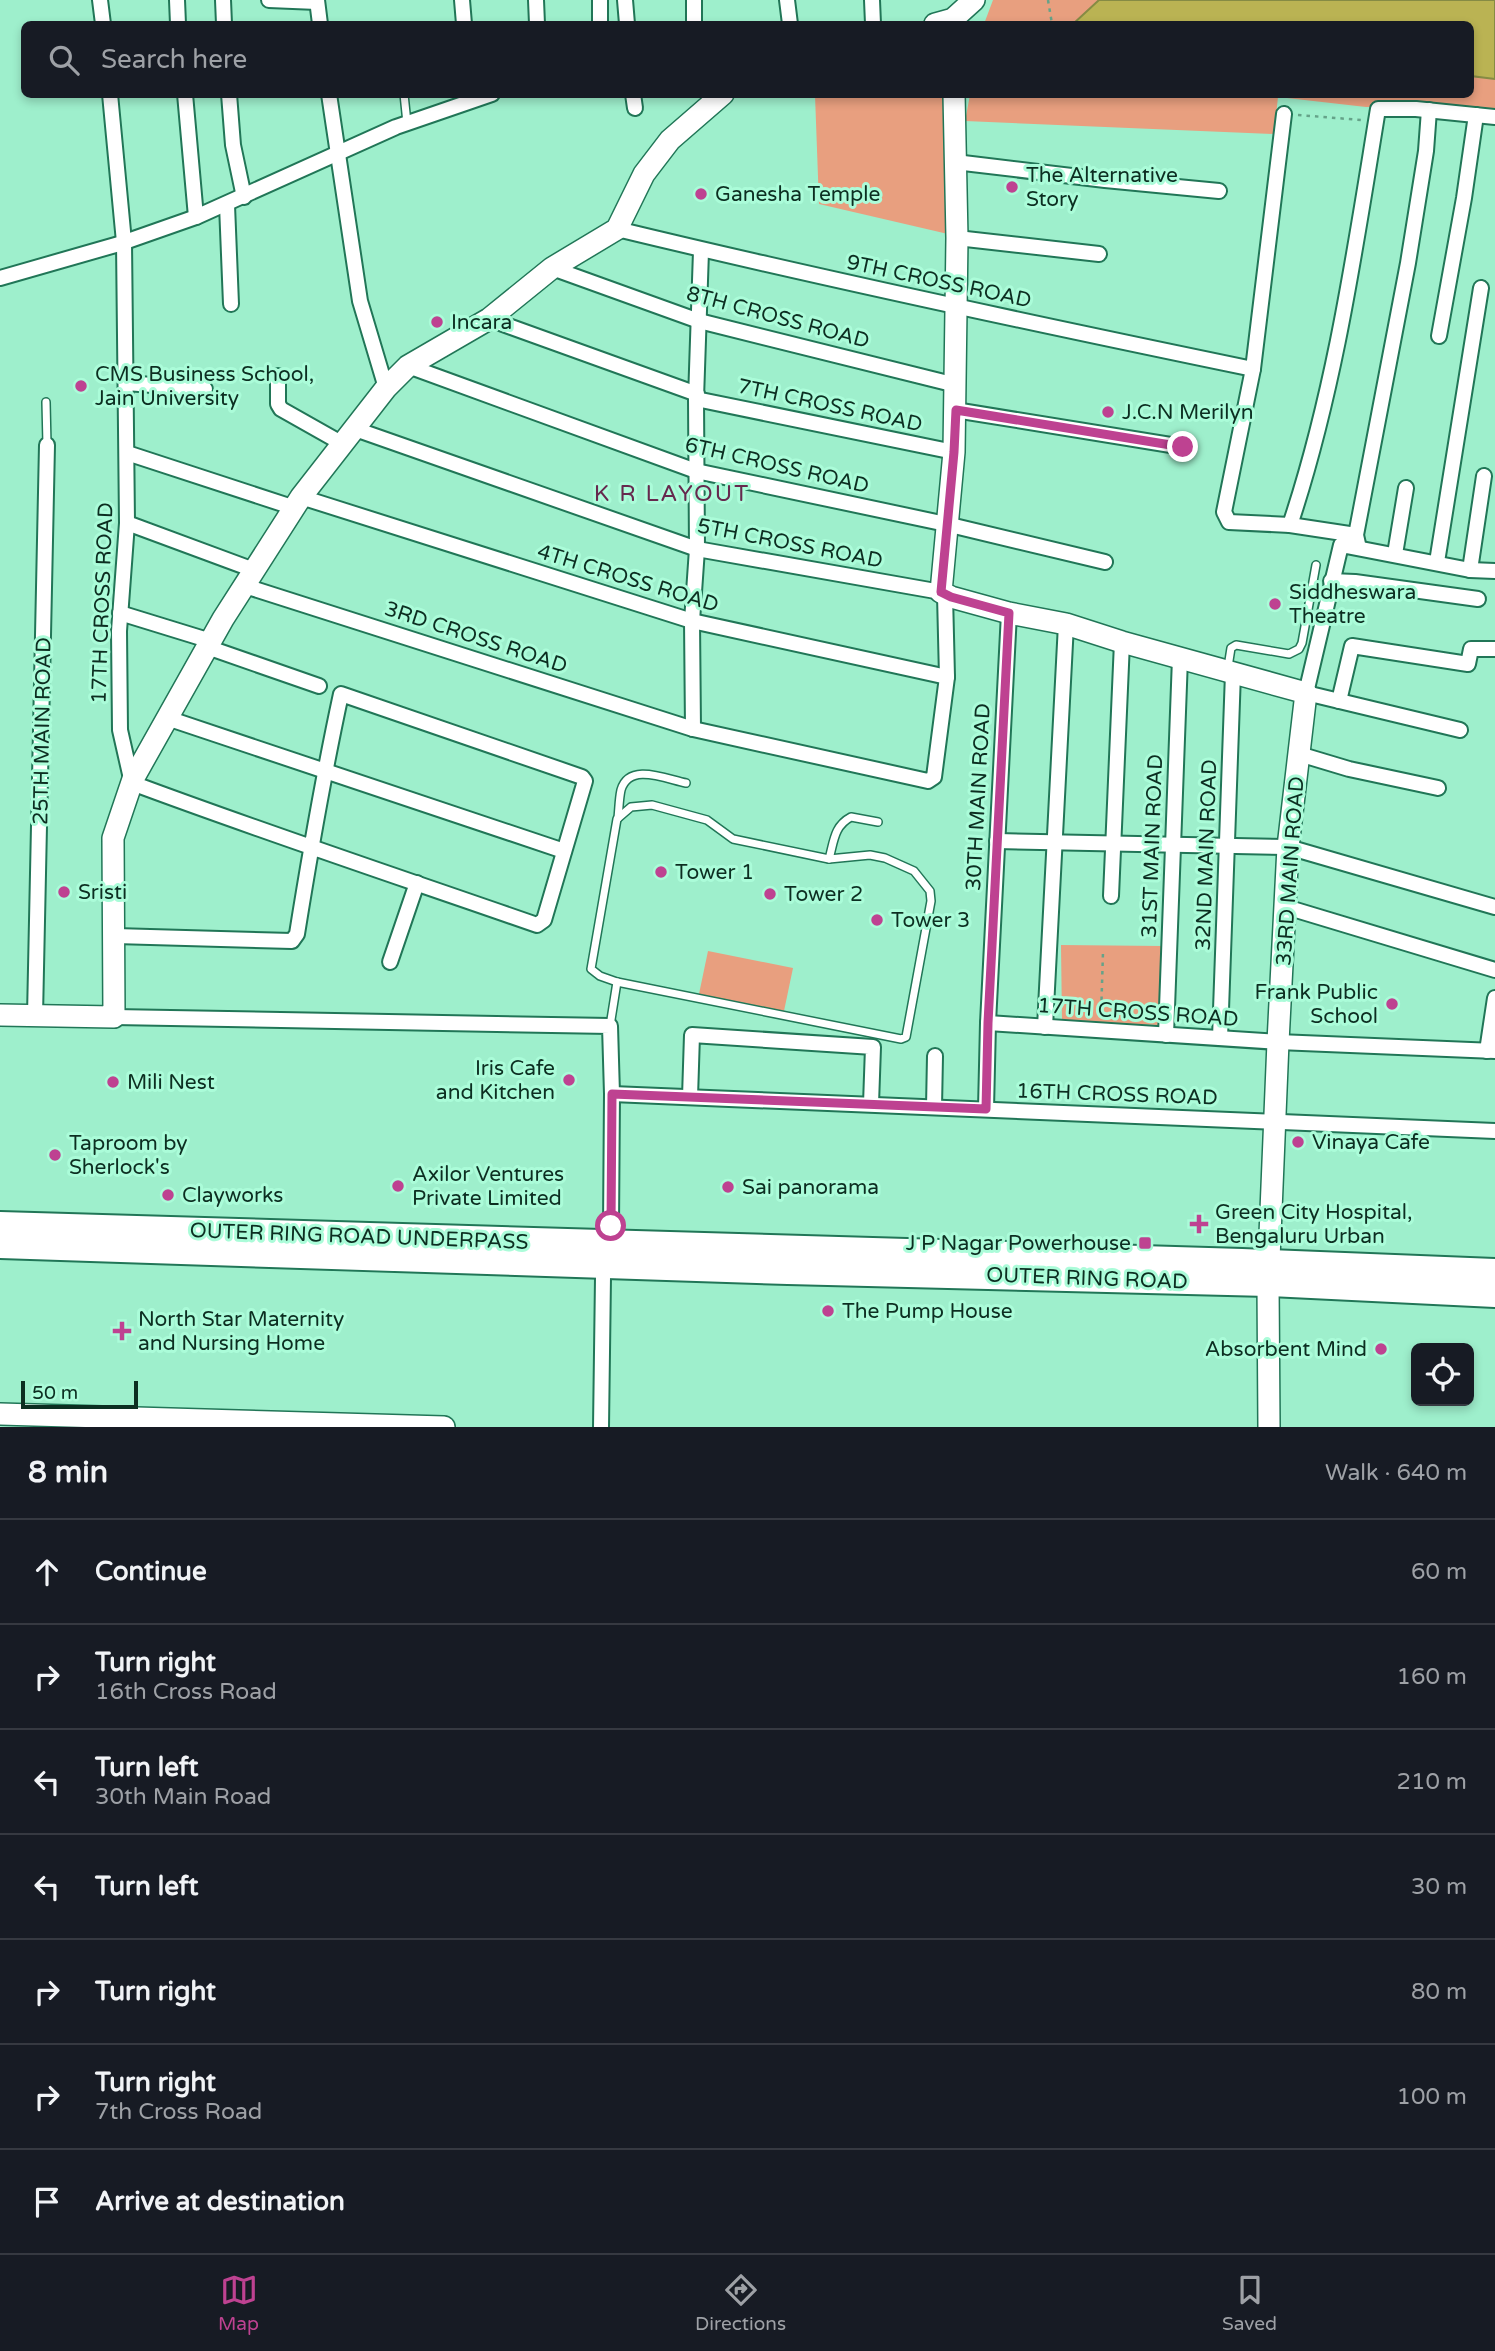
<!DOCTYPE html>
<html lang="en">
<head>
<meta charset="utf-8">
<style>
  :root { --surface:#171b24; --page:#20242c; --text:#f1f3f6; --muted:#9ea1a6; --line:#363941; --accent:#be4291 }
  body { margin:0; font-family:"Varela Round",sans-serif; background:var(--page); color:var(--text) }
  .controls { position:absolute; right:21px; bottom:21px; display:grid; overflow:hidden; border-radius:10px; box-shadow:0 4px 10px #0003 }
  .controls button { width:63px; height:63px; display:grid; place-items:center; padding:0; border:0; border-bottom:2px solid var(--line); background:var(--surface); color:var(--text); font:35px sans-serif }
  .scale { position:absolute; left:21px; bottom:18px; width:117px; box-sizing:border-box; padding-left:7px; border:4px solid #0c2e21; border-top:0; font-size:19px; line-height:24px; white-space:nowrap; color:#0c2e21; -webkit-text-stroke:5px #abfcd9; paint-order:stroke }
  .stop { position:absolute; width:21px; height:21px; margin:-16px; border:5px solid #be4291; border-radius:50%; background:#fff }
  .stop.end { background:#be4291; border-color:#fff; box-shadow:0 2px 7px #0008 }
  .list { margin:0; padding:0; list-style:none }
  h2 { display:flex; justify-content:space-between; align-items:center; height:91px; margin:0; padding:0 28px; font-size:30px }
  h2 small { font-size:23px; font-weight:400; color:var(--muted) }
  .list li { display:grid; grid-template-columns:46px 1fr auto; gap:21px; align-items:center; box-sizing:border-box; height:105px; padding:0 28px; border-top:2px solid var(--line) }
  .list b { display:block; font-size:26px; white-space:nowrap }
  .list p { margin:0; font-size:23px; white-space:nowrap; color:var(--muted) }
  .list em { font-size:23px; font-style:normal; color:var(--muted) }
  .icon { flex:none; width:38px; height:38px; fill:none; stroke:currentColor; stroke-width:2; stroke-linecap:round; stroke-linejoin:round }
  .map { position:relative; flex:none; width:1495px; height:1427px; overflow:hidden }
  .search { position:absolute; background:var(--surface); box-shadow:0 4px 10px #0003; left:21px; right:21px; top:21px; height:77px; display:flex; align-items:center; gap:18px; box-sizing:border-box; padding:0 24px; border-radius:10px; color:var(--muted); font-size:26px }
  .sheet { height:826px; background:var(--surface) }
  nav { display:flex; justify-content:space-around; align-items:center; box-sizing:border-box; height:98px; border-top:2px solid var(--line); background:var(--surface); font-size:19px; color:var(--muted) }
  nav a { display:grid; justify-items:center; gap:4px }
  nav .on { color:var(--accent) }
  .map>svg:first-child { display:block }
</style>
</head>
<body>
<div class="map">
<svg width="1495" height="1427" viewBox="0 0 1495 1427">
  <rect width="100%" height="100%" fill="#9eefcc"/>
  <!-- green -->
  <g fill="#e89f7f">
    <path d="M 993,0 L 1495,0 L 1495,112 L 1434,106 L 1366,107 L 1278,97 L 1274,134 L 965,121 L 970,95 L 1470,94 L 1470,24 L 984,24 Z"/>
    <path d="M 815,95 L 943,95 L 948,234 L 819,204 Z"/>
    <path d="M 1061,945 L 1162,946 L 1160,1025 L 1062,1022 Z"/>
    <path d="M 708,951 L 793,968 L 784,1011 L 699,994 Z"/>
  </g>
  <!-- water -->
  <path fill="#bab353" stroke="#868b44" stroke-width="2" d="M 1099,0 L 1495,0 L 1495,79 L 1471,76 L 1470,24 L 1073,24 Z"/>
  <g fill="none" stroke-linecap="round" stroke-linejoin="round">
    <!-- lane casing -->
    <g stroke="#217657" stroke-width="10">
      <g id="lane">
        <path d="M 404,94 L 407,123"/>
        <path d="M 46,402 L 47,445"/>
        <path d="M 1228,667 L 1231,648 L 1236,645 L 1289,654 L 1299,649 L 1302,643 L 1316,565"/>
        <path d="M 652,805 L 707,820 L 733,839 L 829,859 L 870,855 L 885,858 L 914,871 L 930,891 L 931,901 L 906,1037 L 901,1039 L 617,982 L 600,976 L 591,969 L 617,819 L 631,807 Z"/>
        <path d="M 618,818 C 619,809 619,799 621,790 C 629,762 666,779 686,783"/>
        <path d="M 829,859 C 834,841 834,826 851,817 L 878,822"/>
        <path d="M 610,1026 L 617,982"/>
      </g>
    </g>
    <!-- street casing -->
    <g stroke="#217657" stroke-width="18">
      <g id="street">
        <path d="M 100,0 L 103,24"/>
        <path d="M 177,0 L 178,24"/>
        <path d="M 223,0 L 224,24"/>
        <path d="M 269,0 L 317,2"/>
        <path d="M 317,0 L 320,24"/>
        <path d="M 462,0 L 464,24"/>
        <path d="M 536,0 L 537,24"/>
        <path d="M 600,0 L 600,24"/>
        <path d="M 625,0 L 627,24"/>
        <path d="M 694,0 L 694,24"/>
        <path d="M 787,0 L 790,24"/>
        <path d="M 872,0 L 873,24"/>
        <path d="M 110,94 L 124,242 L 127,523 L 119,631 L 120,730 L 132,783 C 266,833 402,878 537,925 L 544,920 L 585,781 L 582,777 L 341,694 C 324,773 310,853 297,934 L 292,941 L 115,936"/>
        <path d="M 185,94 L 196,217"/>
        <path d="M 229,94 L 233,145 L 244,197"/>
        <path d="M 329,94 L 360,301 L 386,388"/>
        <path d="M 633,94 L 635,108"/>
        <path d="M 1284,114 L 1253,369 L 1224,512 L 1229,522 L 1290,525 L 1356,535"/>
        <path d="M 955,162 L 1105,180 L 1219,191"/>
        <path d="M 227,205 L 231,304"/>
        <path d="M 617,229 C 828,280 1040,325 1253,369"/>
        <path d="M 957,238 L 1099,254"/>
        <path d="M 552,268 L 699,321 L 956,385"/>
        <path d="M 0,278 L 119,244 L 196,217 L 396,127 L 492,94"/>
        <path d="M 489,319 L 697,394"/>
        <path d="M 1439,336 L 1464,198 L 1476,115"/>
        <path d="M 408,366 L 696,471 L 946,524 L 1105,562"/>
        <path d="M 278,376 L 278,404 L 281,409 L 343,444"/>
        <path d="M 126,383 L 205,389"/>
        <path d="M 696,399 L 954,452"/>
        <path d="M 955,410 L 1183,447"/>
        <path d="M 355,429 L 697,549 L 941,592"/>
        <path d="M 127,453 L 295,508"/>
        <path d="M 301,497 L 692,621 L 947,677"/>
        <path d="M 127,523 L 254,570"/>
        <path d="M 1290,525 C 1335,390 1355,249 1378,109 L 1416,109 L 1495,117"/>
        <path d="M 1358,544 L 1356,535 L 1408,263 L 1426,151 L 1429,110"/>
        <path d="M 1395,554 L 1406,488"/>
        <path d="M 1437,562 L 1481,288"/>
        <path d="M 1470,570 L 1484,476"/>
        <path d="M 1331,581 L 1355,582 L 1478,599"/>
        <path d="M 245,586 L 693,729 L 928,781 L 934,777 L 947,677 L 945,595"/>
        <path d="M 120,613 L 211,641"/>
        <path d="M 207,647 L 319,686"/>
        <path d="M 1339,701 L 1352,646 L 1468,664 L 1471,649 L 1495,649"/>
        <path d="M 167,718 L 564,851"/>
        <path d="M 693,729 L 692,621 L 697,549 L 696,399 L 701,251"/>
        <path d="M 1460,730 L 1306,693 L 1341,545 L 1470,570 L 1495,571"/>
        <path d="M 1299,754 L 1349,769 L 1438,788"/>
        <path d="M 997,841 L 1288,847 L 1495,907"/>
        <path d="M 1111,896 L 1122,642"/>
        <path d="M 1286,907 L 1495,970"/>
        <path d="M 390,962 L 417,883"/>
        <path d="M 35,1016 L 47,445"/>
        <path d="M 114,1017 L 610,1026 L 612,1094 L 611,1226"/>
        <path d="M 988,1023 L 1278,1042 L 1495,1051"/>
        <path d="M 1045,1027 L 1066,624"/>
        <path d="M 1166,1035 L 1180,658"/>
        <path d="M 1220,1038 L 1233,673"/>
        <path d="M 1487,1051 L 1495,998"/>
        <path d="M 612,1094 L 1495,1131"/>
        <path d="M 690,1097 L 692,1035 L 873,1047 L 871,1104"/>
        <path d="M 934,1107 L 935,1056"/>
        <path d="M 986,1109 L 988,1023 L 1009,613"/>
        <path d="M 601,1427 L 603,1277"/>
      </g>
    </g>
    <!-- secondary casing -->
    <g stroke="#217657" stroke-width="24">
      <g id="secondary">
        <path d="M 935,24 L 953,19 L 974,0"/>
        <path d="M 954,94 L 957,238 L 954,452 L 941,592 L 951,597 L 1009,613 L 1066,624 L 1122,642 L 1306,693 L 1288,847 L 1278,1042 L 1268,1283 L 1269,1427"/>
        <path d="M 0,1015 L 114,1017 L 113,838 L 133,779 L 223,619 L 301,497 L 386,388 L 408,366 L 489,319 L 552,268 L 617,229 L 644,174 L 670,140 L 723,94"/>
        <path d="M 0,1414 L 444,1427"/>
      </g>
    </g>
    <!-- highway casing -->
    <g stroke="#217657" stroke-width="30">
      <g id="highway">
        <path d="M 0,1225 L 1242,1262 L 1495,1272"/>
        <path d="M 0,1245 L 788,1271 L 1268,1283 L 1495,1294"/>
      </g>
    </g>
    <!-- path -->
    <g stroke="#65a389" stroke-width="2.5" stroke-dasharray="3.5 5" stroke-linecap="butt">
      <path d="M 1048,0 L 1052,24"/>
      <path d="M 1298,115 L 1361,120"/>
      <path d="M 1101,1017 L 1103,952"/>
    </g>
    <!-- lane -->
    <use href="#lane" stroke="#fff" stroke-width="7"/>
    <!-- street -->
    <use href="#street" stroke="#fff" stroke-width="14"/>
    <!-- secondary -->
    <use href="#secondary" stroke="#fff" stroke-width="21"/>
    <!-- highway -->
    <use href="#highway" stroke="#fff" stroke-width="26"/>
  </g>
  <g fill="none" stroke-linecap="round" stroke-linejoin="round">
    <!-- route -->
    <path stroke="#be4291" stroke-width="9" d="M 611,1226 L 612,1094 L 986,1109 L 988,1023 L 1009,613 L 951,597 L 941,592 L 954,452 L 956,410 L 1183,447"/>
  </g>
  <!-- markers -->
  <g fill="#be4291" stroke="#abfcd9" stroke-width="2.5">
    <circle cx="1012" cy="187" r="7"/>
    <circle cx="701" cy="194" r="7"/>
    <circle cx="437" cy="322" r="7"/>
    <circle cx="81" cy="386" r="7"/>
    <circle cx="1108" cy="412" r="7"/>
    <circle cx="1275" cy="604" r="7"/>
    <circle cx="661" cy="872" r="7"/>
    <circle cx="64" cy="892" r="7"/>
    <circle cx="770" cy="894" r="7"/>
    <circle cx="877" cy="920" r="7"/>
    <circle cx="1392" cy="1004" r="7"/>
    <circle cx="569" cy="1080" r="7"/>
    <circle cx="113" cy="1082" r="7"/>
    <circle cx="1298" cy="1142" r="7"/>
    <circle cx="55" cy="1155" r="7"/>
    <circle cx="398" cy="1186" r="7"/>
    <circle cx="728" cy="1187" r="7"/>
    <circle cx="168" cy="1195" r="7"/>
    <path d="M1195.5 1213.5h7v7h7v7h-7v7h-7v-7h-7v-7h7z"/>
    <rect x="1138" y="1236" width="14" height="14" rx="3.5"/>
    <circle cx="828" cy="1311" r="7"/>
    <path d="M118.5 1320.5h7v7h7v7h-7v7h-7v-7h-7v-7h7z"/>
    <circle cx="1381" cy="1349" r="7"/>
  </g>
  <g text-anchor="middle" stroke-width="6" stroke-linejoin="round" paint-order="stroke">
    <!-- poi labels -->
    <g font-size="21" fill="#0c2e21" stroke="#abfcd9" text-anchor="start">
      <text x="1026" y="182">The Alternative<tspan x="1026" dy="24">Story</tspan></text>
      <text x="715" y="201">Ganesha Temple</text>
      <text x="451" y="329">Incara</text>
      <text x="95" y="381">CMS Business School,<tspan x="95" dy="24">Jain University</tspan></text>
      <text x="1122" y="419">J.C.N Merilyn</text>
      <text x="1289" y="599">Siddheswara<tspan x="1289" dy="24">Theatre</tspan></text>
      <text x="675" y="879">Tower 1</text>
      <text x="78" y="899">Sristi</text>
      <text x="784" y="901">Tower 2</text>
      <text x="891" y="927">Tower 3</text>
      <text x="1378" y="999" text-anchor="end">Frank Public<tspan x="1378" dy="24">School</tspan></text>
      <text x="555" y="1075" text-anchor="end">Iris Cafe<tspan x="555" dy="24">and Kitchen</tspan></text>
      <text x="127" y="1089">Mili Nest</text>
      <text x="1312" y="1149">Vinaya Cafe</text>
      <text x="69" y="1150">Taproom by<tspan x="69" dy="24">Sherlock's</tspan></text>
      <text x="412" y="1181">Axilor Ventures<tspan x="412" dy="24">Private Limited</tspan></text>
      <text x="742" y="1194">Sai panorama</text>
      <text x="182" y="1202">Clayworks</text>
      <text x="1215" y="1219">Green City Hospital,<tspan x="1215" dy="24">Bengaluru Urban</tspan></text>
      <text x="1131" y="1250" text-anchor="end">J P Nagar Powerhouse</text>
      <text x="842" y="1318">The Pump House</text>
      <text x="138" y="1326">North Star Maternity<tspan x="138" dy="24">and Nursing Home</tspan></text>
      <text x="1367" y="1356" text-anchor="end">Absorbent Mind</text>
    </g>
    <!-- street labels -->
    <g font-size="21" fill="#0c2e21" stroke="#abfcd9">
      <text transform="translate(939 281) rotate(12)" y="7">9TH CROSS ROAD</text>
      <text transform="translate(778 317) rotate(15)" y="7">8TH CROSS ROAD</text>
      <text transform="translate(830 405) rotate(12)" y="7">7TH CROSS ROAD</text>
      <text transform="translate(777 465) rotate(13)" y="7">6TH CROSS ROAD</text>
      <text transform="translate(790 543) rotate(11)" y="7">5TH CROSS ROAD</text>
      <text transform="translate(628 578) rotate(17)" y="7">4TH CROSS ROAD</text>
      <text transform="translate(102 603) rotate(-88)" y="7">17TH CROSS ROAD</text>
      <text transform="translate(476 637) rotate(18)" y="7">3RD CROSS ROAD</text>
      <text transform="translate(42 731) rotate(-89)" y="7">25TH MAIN ROAD</text>
      <text transform="translate(978 797) rotate(-87)" y="7">30TH MAIN ROAD</text>
      <text transform="translate(1152 846) rotate(-88)" y="7">31ST MAIN ROAD</text>
      <text transform="translate(1206 855) rotate(-88)" y="7">32ND MAIN ROAD</text>
      <text transform="translate(1290 871) rotate(-86)" y="7">33RD MAIN ROAD</text>
      <text transform="translate(1138 1012) rotate(4)" y="7">17TH CROSS ROAD</text>
      <text transform="translate(1117 1094) rotate(2)" y="7">16TH CROSS ROAD</text>
      <text transform="translate(359 1236) rotate(2)" y="7">OUTER RING ROAD UNDERPASS</text>
      <text transform="translate(1087 1278) rotate(2)" y="7">OUTER RING ROAD</text>
    </g>
    <!-- neighbourhood labels -->
    <g font-size="23" letter-spacing="2" fill="#66294e" stroke="#abfcd9">
      <text x="672" y="501">K R LAYOUT</text>
    </g>
  </g>
</svg>
<div class="controls">
<button><svg class="icon" aria-label="locate" viewBox="0 0 24 24"><circle cx="12" cy="12" r="6"/><path d="M12 2v4M12 18v4M2 12h4M18 12h4"/></svg></button>
</div>
<div class="scale">50 m</div>
<div class="stop" style="left:611px;top:1226px"></div>
<div class="stop end" style="left:1183px;top:447px"></div>
<div class="search"><svg class="icon" aria-label="search" viewBox="0 0 24 24"><circle cx="10" cy="10" r="6"/><path d="M15 15l6 6"/></svg>Search here</div>
</div>
<section class="sheet">
<h2>8 min<small>Walk · 640 m</small></h2>
<ul class="list">
<li><svg class="icon" aria-label="ahead" viewBox="0 0 24 24"><path d="M12 20V5M6 11l6-6 6 6"/></svg><div><b>Continue</b></div><em>60 m</em></li>
<li><svg class="icon" aria-label="right" viewBox="0 0 24 24"><path d="M7 20v-9h11M14 6l5 5-5 5"/></svg><div><b>Turn right</b><p>16th Cross Road</p></div><em>160 m</em></li>
<li><svg class="icon" aria-label="left" viewBox="0 0 24 24"><path d="M17 20v-9H6M10 6l-5 5 5 5"/></svg><div><b>Turn left</b><p>30th Main Road</p></div><em>210 m</em></li>
<li><svg class="icon" aria-label="left" viewBox="0 0 24 24"><path d="M17 20v-9H6M10 6l-5 5 5 5"/></svg><div><b>Turn left</b></div><em>30 m</em></li>
<li><svg class="icon" aria-label="right" viewBox="0 0 24 24"><path d="M7 20v-9h11M14 6l5 5-5 5"/></svg><div><b>Turn right</b></div><em>80 m</em></li>
<li><svg class="icon" aria-label="right" viewBox="0 0 24 24"><path d="M7 20v-9h11M14 6l5 5-5 5"/></svg><div><b>Turn right</b><p>7th Cross Road</p></div><em>100 m</em></li>
<li><svg class="icon" aria-label="arrive" viewBox="0 0 24 24"><path d="M6 21V4h12l-3 4 3 4H6"/></svg><div><b>Arrive at destination</b></div></li>
</ul>
</section>
<nav>
<a class="on"><svg class="icon" aria-label="map" viewBox="0 0 24 24"><path d="M3 6l6-2 6 2 6-2v14l-6 2-6-2-6 2zM9 4v14M15 6v14"/></svg>Map</a>
<a><svg class="icon" aria-label="directions" viewBox="0 0 24 24"><path d="M12 3l9 9-9 9-9-9zM9 14v-3h6M13 9l2 2-2 2"/></svg>Directions</a>
<a><svg class="icon" aria-label="saved" viewBox="0 0 24 24"><path d="M7 4h10v16l-5-4-5 4z"/></svg>Saved</a>
</nav>
</body>
</html>
